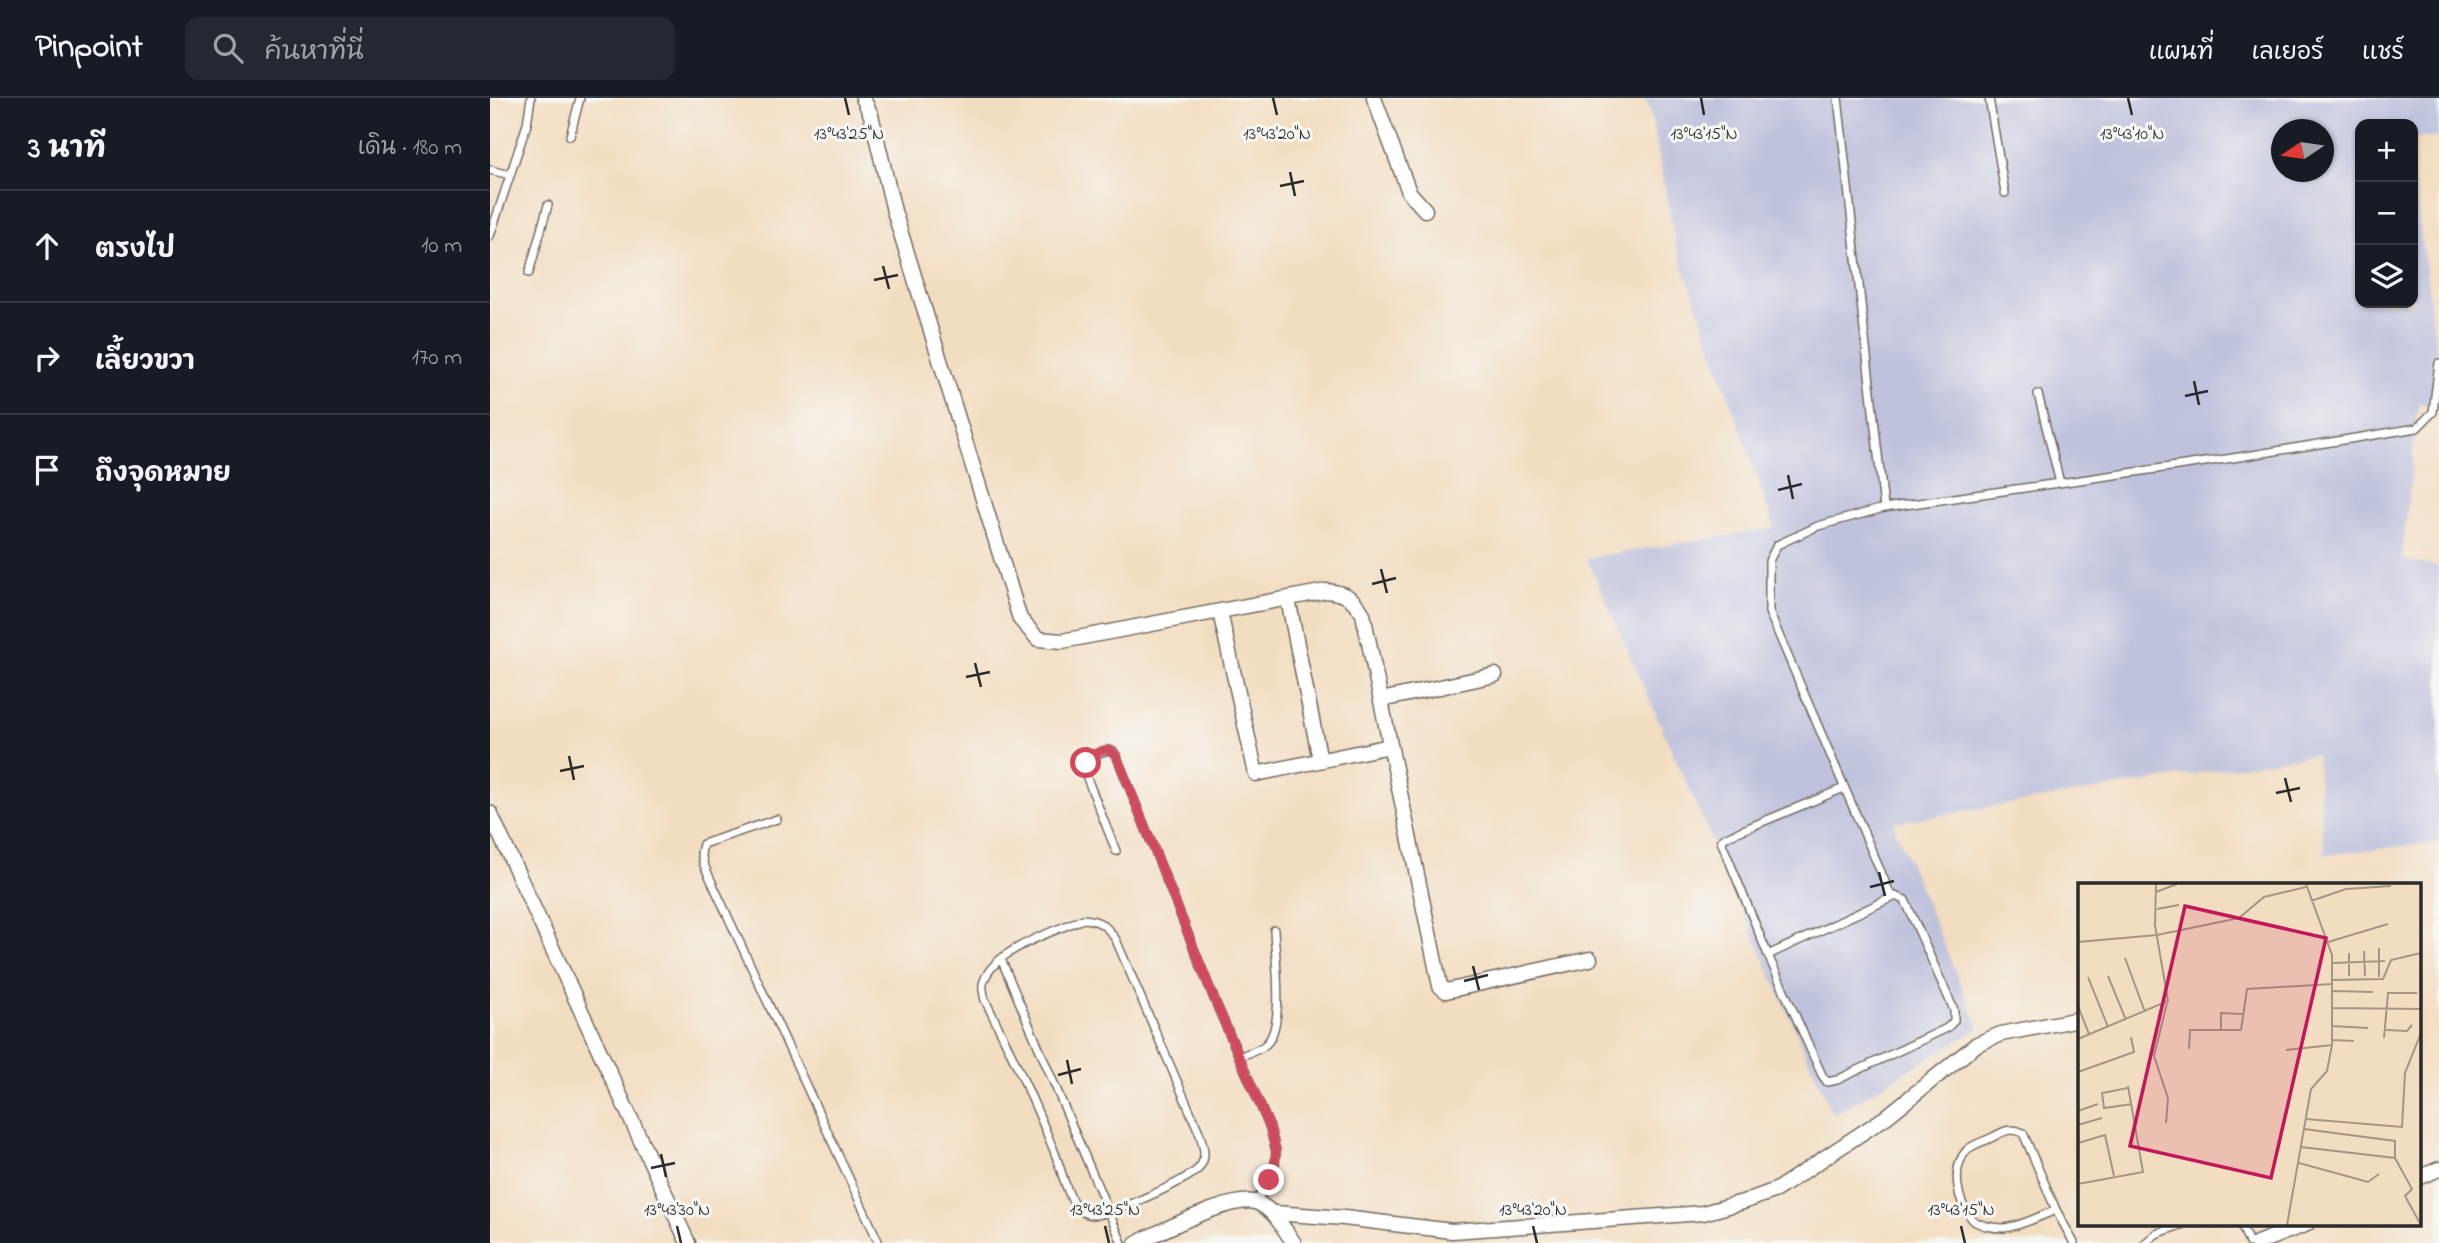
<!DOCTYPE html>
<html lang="th">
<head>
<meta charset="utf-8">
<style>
  :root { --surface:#171b24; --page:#242831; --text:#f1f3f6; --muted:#9ea1a6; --line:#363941 }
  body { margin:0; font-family:"Indie Flower","Playpen Sans Thai",sans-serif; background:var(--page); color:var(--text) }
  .controls { position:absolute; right:21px; top:21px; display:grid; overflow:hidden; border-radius:14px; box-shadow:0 2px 5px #0004 }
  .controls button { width:63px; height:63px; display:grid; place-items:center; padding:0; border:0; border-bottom:2px solid var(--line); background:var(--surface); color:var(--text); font:35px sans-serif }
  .compass { position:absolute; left:1781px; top:21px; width:63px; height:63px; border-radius:50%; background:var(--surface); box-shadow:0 2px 5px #0004; rotate:257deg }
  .stop { position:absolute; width:21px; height:21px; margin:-16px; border:5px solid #d1495b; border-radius:50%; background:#fff }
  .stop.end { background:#d1495b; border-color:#fff; box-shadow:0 2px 7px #0008 }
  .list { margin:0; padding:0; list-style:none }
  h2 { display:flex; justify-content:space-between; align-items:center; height:91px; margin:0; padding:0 28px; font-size:30px }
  h2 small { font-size:23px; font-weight:400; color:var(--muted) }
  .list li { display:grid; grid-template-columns:46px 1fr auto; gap:21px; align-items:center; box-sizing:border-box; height:112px; padding:0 28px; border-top:2px solid var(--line) }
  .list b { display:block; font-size:26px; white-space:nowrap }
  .list em { font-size:23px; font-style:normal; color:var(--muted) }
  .icon { flex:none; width:38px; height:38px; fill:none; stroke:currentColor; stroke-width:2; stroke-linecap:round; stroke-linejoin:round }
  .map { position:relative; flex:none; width:1949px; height:1145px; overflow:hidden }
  header { display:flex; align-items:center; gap:42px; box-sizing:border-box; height:98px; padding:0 35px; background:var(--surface); border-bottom:2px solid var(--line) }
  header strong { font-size:33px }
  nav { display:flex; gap:38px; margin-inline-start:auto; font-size:24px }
  .search { width:490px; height:63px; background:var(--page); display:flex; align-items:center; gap:18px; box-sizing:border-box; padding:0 24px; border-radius:14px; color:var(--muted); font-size:26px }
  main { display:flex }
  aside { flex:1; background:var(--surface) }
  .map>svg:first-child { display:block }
</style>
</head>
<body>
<header>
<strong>Pinpoint</strong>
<div class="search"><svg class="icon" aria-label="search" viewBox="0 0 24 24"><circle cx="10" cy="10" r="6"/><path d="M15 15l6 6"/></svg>ค้นหาที่นี่</div>
<nav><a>แผนที่</a><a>เลเยอร์</a><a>แชร์</a></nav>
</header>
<main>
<aside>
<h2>3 นาที<small>เดิน · 180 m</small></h2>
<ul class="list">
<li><svg class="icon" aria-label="ahead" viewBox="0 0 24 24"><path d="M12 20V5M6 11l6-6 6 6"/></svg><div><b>ตรงไป</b></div><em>10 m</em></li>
<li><svg class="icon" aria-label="right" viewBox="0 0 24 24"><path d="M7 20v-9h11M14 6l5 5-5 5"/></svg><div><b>เลี้ยวขวา</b></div><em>170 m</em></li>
<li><svg class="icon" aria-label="arrive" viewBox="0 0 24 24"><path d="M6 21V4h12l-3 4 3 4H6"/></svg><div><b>ถึงจุดหมาย</b></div></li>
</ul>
</aside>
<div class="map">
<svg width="1949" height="1145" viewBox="0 0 1949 1145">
  <rect width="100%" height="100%" fill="#f6f6f2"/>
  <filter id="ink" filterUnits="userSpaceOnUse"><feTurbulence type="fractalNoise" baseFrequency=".0143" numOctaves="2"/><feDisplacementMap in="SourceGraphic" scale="14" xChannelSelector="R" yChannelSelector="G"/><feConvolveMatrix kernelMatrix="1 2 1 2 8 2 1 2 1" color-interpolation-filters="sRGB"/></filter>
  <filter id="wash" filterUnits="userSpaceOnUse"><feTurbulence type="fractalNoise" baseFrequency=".00686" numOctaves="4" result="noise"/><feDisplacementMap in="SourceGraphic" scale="28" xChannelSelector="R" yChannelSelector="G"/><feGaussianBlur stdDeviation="1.57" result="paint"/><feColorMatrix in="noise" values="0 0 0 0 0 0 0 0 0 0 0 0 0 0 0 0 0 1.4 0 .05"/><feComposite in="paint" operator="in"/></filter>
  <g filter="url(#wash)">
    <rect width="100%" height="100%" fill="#f3ddc0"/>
    <!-- industrial -->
    <path fill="#bfc2dd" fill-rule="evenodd" d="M 1155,0 L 1949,0 L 1949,39 L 1923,41 L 1923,26 L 1870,26 L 1870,205 L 1923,205 L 1923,79 L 1949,271 L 1949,306 L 1928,307 L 1912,462 L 1949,468 L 1949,744 L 1835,757 L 1826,656 L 1403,725 L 1489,930 L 1343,1017 L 1097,460 L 1285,430 L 1186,148 L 1160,11 ZM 1792,32 L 1834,32 L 1834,74 L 1792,74 Z"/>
  </g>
  <g filter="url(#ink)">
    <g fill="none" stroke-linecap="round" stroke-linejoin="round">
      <!-- lane casing -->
      <g stroke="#71695f" stroke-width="10">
        <g id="lane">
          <path d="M 1348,0 L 1394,410"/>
          <path d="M 1499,0 L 1515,95"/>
          <path d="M 80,38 L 90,0"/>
          <path d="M 0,72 L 20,77"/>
          <path d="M 0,138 L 37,26 L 41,0"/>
          <path d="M 39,175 L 58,107"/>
          <path d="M 1548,296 L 1570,385"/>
          <path d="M 287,721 L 213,746 L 211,755 L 214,767 L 389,1145"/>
          <path d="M 626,753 L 595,675 C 596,659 605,655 619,652 L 624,654 L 627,659 L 725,903 L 780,1030 L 786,1053 L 785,1066 L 779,1082 L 766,1104"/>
          <path d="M 1402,800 L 1279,514 L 1279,463 L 1287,447 L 1328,428 L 1394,410 L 1743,360 L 1927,330 L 1943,314 L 1949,265"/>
          <path d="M 593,821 C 610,822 617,828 626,842 L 709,1034 C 713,1047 718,1059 709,1070 C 699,1082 619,1118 603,1117 C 597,1117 589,1113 585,1107 C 575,1093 570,1065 562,1048 C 542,998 519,950 495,902 C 494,897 492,891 493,886 C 501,852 565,833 593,821 Z"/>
          <path d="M 1278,857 L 1405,798 L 1415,802 L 1464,912 L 1464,923 L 1457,930 L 1347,982 L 1337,984 L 1332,977 L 1278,857 L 1231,743 L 1236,739 L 1354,690"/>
          <path d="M 511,861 L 632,1145"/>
          <path d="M 749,959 C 757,955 768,953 775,947 C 796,930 785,858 784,832"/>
          <path d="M 1566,1112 C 1550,1118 1531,1128 1514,1130 C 1505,1130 1490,1128 1483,1122 C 1467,1105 1460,1069 1478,1051 C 1484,1046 1495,1043 1503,1039 C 1514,1033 1521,1029 1533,1035 L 1566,1112 L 1584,1145"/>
          <path d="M 1751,1126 L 1759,1145"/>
          <path d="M 1655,1145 L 1666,1136 L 1693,1126"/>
        </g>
      </g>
      <!-- street casing -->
      <g stroke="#71695f" stroke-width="17">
        <g id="street">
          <path d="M 373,0 L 381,17 L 404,113 L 530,521 L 548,541 L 572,543 L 836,493 C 855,495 863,499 873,516 L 950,888 L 956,893 L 1100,861"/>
          <path d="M 884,0 L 919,94 L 935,112"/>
          <path d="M 798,501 L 830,662"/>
          <path d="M 730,514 L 766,676 L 900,648"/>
          <path d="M 891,602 L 1005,577"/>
          <path d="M 0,715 L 198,1145"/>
          <path d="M 1930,1079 L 1949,1071"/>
          <path d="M 784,1115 L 854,1120 L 962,1133 L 1213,1115 L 1253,1104 L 1286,1092 L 1396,1019 L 1487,946 L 1511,936 L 1590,921"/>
          <path d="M 646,1145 C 671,1134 745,1095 768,1105 C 785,1113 793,1130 804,1145"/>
          <path d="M 1767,1145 L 1817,1126"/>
        </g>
      </g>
      <!-- lane -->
      <use href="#lane" stroke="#fff" stroke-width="7"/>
      <!-- street -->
      <use href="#street" stroke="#fff" stroke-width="14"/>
    </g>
  </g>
  <g fill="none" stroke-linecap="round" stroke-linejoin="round" filter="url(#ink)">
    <!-- route -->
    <path stroke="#d1495b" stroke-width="9" d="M 596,665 C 603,655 619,645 627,659 L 725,903 L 780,1030 L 786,1053 L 785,1066 L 779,1082"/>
  </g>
  <!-- ticks -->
  <path fill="none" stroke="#2b2b2b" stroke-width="2.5" d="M 355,0 L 359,17M 783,0 L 787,17M 1211,0 L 1214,17M 1638,0 L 1642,17M 800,74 L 805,98M 790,88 L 814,83M 393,168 L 399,191M 384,182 L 408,177M 1704,283 L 1709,307M 1695,298 L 1718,293M 1298,377 L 1303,401M 1288,392 L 1312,386M 891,471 L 897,495M 882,486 L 906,480M 485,565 L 491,589M 476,579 L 500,574M 79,658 L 84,682M 70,673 L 94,668M 1795,680 L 1801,704M 1786,695 L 1810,690M 1389,774 L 1395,798M 1380,789 L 1404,783M 983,868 L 989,892M 974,883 L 998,877M 577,962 L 582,986M 568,977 L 591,971M 171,1056 L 176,1079M 161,1070 L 185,1065M 187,1128 L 191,1145M 615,1128 L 619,1145M 1043,1128 L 1047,1145M 1471,1128 L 1475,1145"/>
  <!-- overview -->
  <g transform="translate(1588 785)">
    <rect width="343" height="343" fill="#f3ddc0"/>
    <path fill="none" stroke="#a39684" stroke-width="2" d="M 78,9 L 99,1M 233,18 L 268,6 L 313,3M 79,26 L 101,22M 0,59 L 79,52 L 161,35 L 186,14 L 228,4M 250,59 L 310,41M 301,65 L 301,94M 286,68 L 287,93M 271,70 L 271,93M 47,75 L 67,129M 255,80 L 307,78M 30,93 L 48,137M 10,94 L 30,144M 255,97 L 305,96 L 313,77 L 343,70M 255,108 L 295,109M 0,123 L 11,151M 254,125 L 343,126M 254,143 L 290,145M 308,147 L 329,148 L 334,142M 143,148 L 143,130 L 164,131M 306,155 L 310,110 L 339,110M 0,156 L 90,118 L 77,42 L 78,1M 254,157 L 276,158M 111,166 L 112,147 L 163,147 L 169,106 L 255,101M 208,167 L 254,162M 0,189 L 56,169 L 53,154M 50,205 L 24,210 L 26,225 L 54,221M 0,228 L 20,221M 228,236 L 324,244 L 327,190 L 343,150M 88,240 L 90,215 L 76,173 L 89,120M 0,242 L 24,235M 226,246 L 317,258 L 317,275M 0,260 L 27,252 L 36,293M 223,264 L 317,275 L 334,306 L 327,313 L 343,342M 221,280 L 290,299 L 301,291M 0,301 L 65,289 L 50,203M 209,342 L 233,206 L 249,188 L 254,162 L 254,72 L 228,1"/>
    <path fill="#c2185b" fill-opacity="0.15" stroke="#c2185b" stroke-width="3.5" d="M 107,23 L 248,55 L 193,295 L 52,263 Z"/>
    <rect width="343" height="343" fill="none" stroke="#2b2b2b" stroke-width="3.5"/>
  </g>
  <g font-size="18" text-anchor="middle" fill="#2b2b2b" stroke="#f6f6f2" stroke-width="6" stroke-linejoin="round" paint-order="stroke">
    <text x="359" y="41">13°43'25"N</text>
    <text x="787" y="41">13°43'20"N</text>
    <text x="1214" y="41">13°43'15"N</text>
    <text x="1642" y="41">13°43'10"N</text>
    <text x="187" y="1117">13°43'30"N</text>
    <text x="615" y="1117">13°43'25"N</text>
    <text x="1043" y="1117">13°43'20"N</text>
    <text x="1471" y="1117">13°43'15"N</text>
  </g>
</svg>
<div class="controls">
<button>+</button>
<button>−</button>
<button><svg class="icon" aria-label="layers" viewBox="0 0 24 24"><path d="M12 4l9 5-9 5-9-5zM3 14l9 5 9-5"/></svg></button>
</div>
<svg class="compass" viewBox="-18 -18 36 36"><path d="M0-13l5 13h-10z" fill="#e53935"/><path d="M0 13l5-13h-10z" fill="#9ea1a6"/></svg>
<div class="stop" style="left:596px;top:665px"></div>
<div class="stop end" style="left:779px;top:1082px"></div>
</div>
</main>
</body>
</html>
